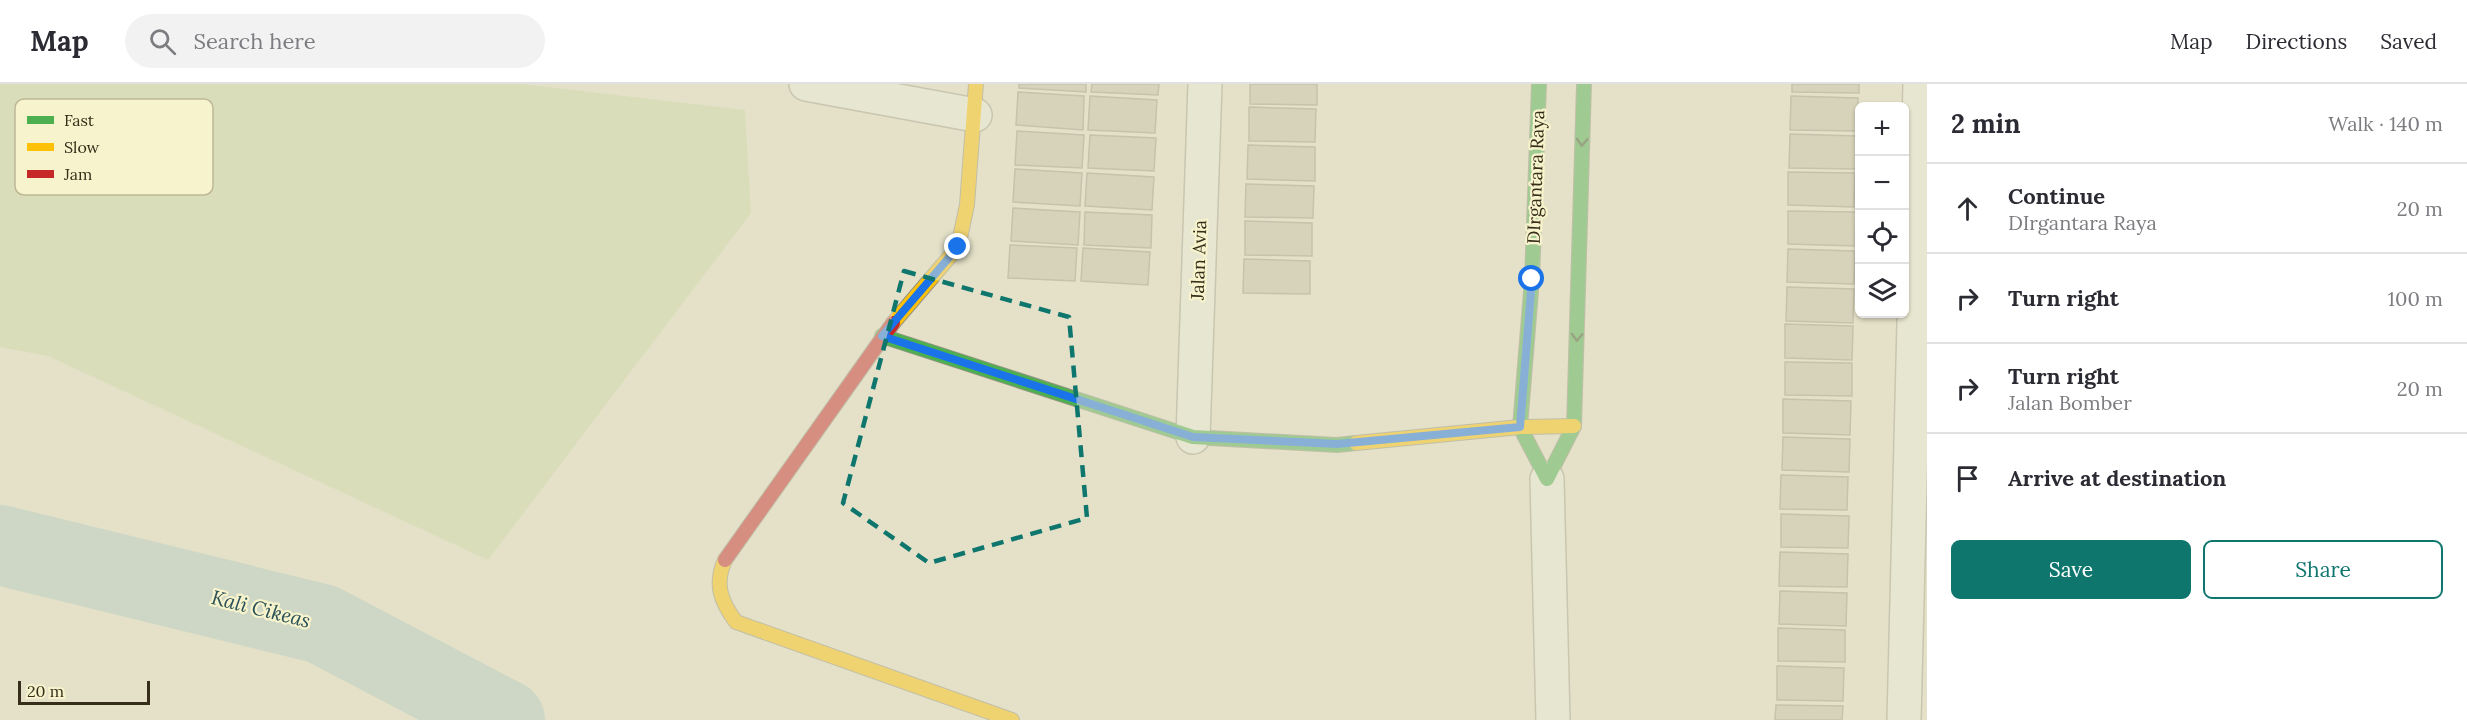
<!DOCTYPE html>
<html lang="en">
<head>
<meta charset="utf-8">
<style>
  :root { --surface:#fff; --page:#f2f2f3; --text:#2b2b33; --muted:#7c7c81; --line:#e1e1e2; --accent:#0f766e }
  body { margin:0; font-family:Lora,serif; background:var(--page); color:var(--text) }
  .controls { position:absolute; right:18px; top:18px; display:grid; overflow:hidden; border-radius:9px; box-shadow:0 2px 4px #0004 }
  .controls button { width:54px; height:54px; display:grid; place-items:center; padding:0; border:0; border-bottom:2px solid var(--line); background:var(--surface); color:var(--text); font:30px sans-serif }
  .scale { position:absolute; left:18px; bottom:15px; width:132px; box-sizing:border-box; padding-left:6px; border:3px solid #362d1a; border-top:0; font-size:16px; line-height:21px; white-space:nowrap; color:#362d1a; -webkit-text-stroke:4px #f7f3cc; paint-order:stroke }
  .stop { position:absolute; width:18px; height:18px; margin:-14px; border:4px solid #1a73e8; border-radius:50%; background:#fff }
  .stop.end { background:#1a73e8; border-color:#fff; box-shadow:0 2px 6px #0008 }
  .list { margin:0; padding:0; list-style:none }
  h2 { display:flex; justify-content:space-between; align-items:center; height:78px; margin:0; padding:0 24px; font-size:26px }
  h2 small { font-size:20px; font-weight:400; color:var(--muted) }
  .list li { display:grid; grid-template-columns:39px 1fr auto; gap:18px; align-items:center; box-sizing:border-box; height:90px; padding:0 24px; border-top:2px solid var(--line) }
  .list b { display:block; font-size:22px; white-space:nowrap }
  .list p { margin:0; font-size:20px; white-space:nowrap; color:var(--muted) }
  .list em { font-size:20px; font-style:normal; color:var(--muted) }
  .actions { display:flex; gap:12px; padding:18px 24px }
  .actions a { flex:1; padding:14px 0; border:2px solid var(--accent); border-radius:9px; text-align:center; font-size:21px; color:var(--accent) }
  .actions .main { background:var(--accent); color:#fff }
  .icon { flex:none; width:33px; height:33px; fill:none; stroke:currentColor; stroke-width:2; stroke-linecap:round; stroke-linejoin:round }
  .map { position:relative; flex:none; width:1927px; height:636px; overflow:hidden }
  header { display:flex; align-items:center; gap:36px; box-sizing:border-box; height:84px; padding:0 30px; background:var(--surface); border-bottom:2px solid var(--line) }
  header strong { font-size:28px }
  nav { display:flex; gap:33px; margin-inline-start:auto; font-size:21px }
  .search { width:420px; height:54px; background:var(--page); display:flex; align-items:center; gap:15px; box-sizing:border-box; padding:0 21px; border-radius:33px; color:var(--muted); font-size:22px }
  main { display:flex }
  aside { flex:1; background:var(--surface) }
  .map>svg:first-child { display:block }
</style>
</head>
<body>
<header>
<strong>Map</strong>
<div class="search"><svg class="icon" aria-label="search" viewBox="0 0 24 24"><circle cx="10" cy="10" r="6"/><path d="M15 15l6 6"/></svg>Search here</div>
<nav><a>Map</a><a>Directions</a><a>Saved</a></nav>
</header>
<main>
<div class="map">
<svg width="1927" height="636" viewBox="0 0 1927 636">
  <rect width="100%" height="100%" fill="#e4e1c8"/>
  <!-- green -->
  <path fill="#cdd7a9" d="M 0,0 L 522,0 L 745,26 L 751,129 L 488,476 L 48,272 L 0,263 Z"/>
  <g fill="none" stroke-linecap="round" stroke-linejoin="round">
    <!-- river -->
    <path stroke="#b4cac0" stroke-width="80" d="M 0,461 L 322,540 L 505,636"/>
  </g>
  <!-- building -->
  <g fill="#c7bfa9" stroke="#a39c88" stroke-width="1.5">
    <path d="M 1019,0 L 1086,0 L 1086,8 L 1019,4 Z"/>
    <path d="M 1092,0 L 1159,0 L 1158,11 L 1091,8 Z"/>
    <path d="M 1250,0 L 1317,0 L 1317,21 L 1250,20 Z"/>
    <path d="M 1792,0 L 1859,0 L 1859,9 L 1792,8 Z"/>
    <path d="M 1018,8 L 1084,12 L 1083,46 L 1016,41 Z"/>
    <path d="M 1090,12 L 1157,16 L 1155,49 L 1088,46 Z"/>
    <path d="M 1791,12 L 1858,14 L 1857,47 L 1790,46 Z"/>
    <path d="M 1249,23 L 1316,25 L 1315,58 L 1249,57 Z"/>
    <path d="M 1017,47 L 1084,51 L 1082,84 L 1015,81 Z"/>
    <path d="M 1790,50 L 1857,52 L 1856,85 L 1789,84 Z"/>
    <path d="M 1090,51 L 1156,54 L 1154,87 L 1088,84 Z"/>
    <path d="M 1248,61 L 1315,63 L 1315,97 L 1247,95 Z"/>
    <path d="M 1015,85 L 1082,89 L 1080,122 L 1013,118 Z"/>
    <path d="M 1788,88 L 1855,89 L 1854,123 L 1788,121 Z"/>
    <path d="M 1087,89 L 1154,93 L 1152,126 L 1085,122 Z"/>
    <path d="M 1246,100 L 1314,102 L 1313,134 L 1245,133 Z"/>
    <path d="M 1013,124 L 1080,128 L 1078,161 L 1011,157 Z"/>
    <path d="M 1788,127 L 1856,128 L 1855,162 L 1788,160 Z"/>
    <path d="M 1085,128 L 1152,131 L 1151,164 L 1084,161 Z"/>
    <path d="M 1245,137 L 1312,139 L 1312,172 L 1245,171 Z"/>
    <path d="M 1010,161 L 1077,164 L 1075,197 L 1008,194 Z"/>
    <path d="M 1083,164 L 1150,168 L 1148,201 L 1081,197 Z"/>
    <path d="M 1788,165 L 1855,167 L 1854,200 L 1787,198 Z"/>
    <path d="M 1244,175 L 1310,177 L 1310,210 L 1243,209 Z"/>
    <path d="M 1787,203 L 1854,205 L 1853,239 L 1786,237 Z"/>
    <path d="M 1785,240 L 1853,242 L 1852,276 L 1785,274 Z"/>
    <path d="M 1785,278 L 1852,279 L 1852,312 L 1785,311 Z"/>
    <path d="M 1783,315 L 1851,317 L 1850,351 L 1783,349 Z"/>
    <path d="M 1783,353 L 1850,355 L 1849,388 L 1782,386 Z"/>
    <path d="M 1781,391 L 1848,393 L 1847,426 L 1780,425 Z"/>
    <path d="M 1781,430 L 1849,432 L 1848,464 L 1781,463 Z"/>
    <path d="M 1780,468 L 1848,470 L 1847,503 L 1779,502 Z"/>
    <path d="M 1780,507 L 1847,509 L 1846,542 L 1779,540 Z"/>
    <path d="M 1778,544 L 1845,546 L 1845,578 L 1778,577 Z"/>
    <path d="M 1777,582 L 1844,584 L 1843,617 L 1777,616 Z"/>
    <path d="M 1776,621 L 1843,622 L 1842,636 L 1775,636 Z"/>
  </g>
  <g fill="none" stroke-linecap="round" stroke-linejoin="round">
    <!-- street casing -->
    <g stroke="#a8a492" stroke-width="36">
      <g id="street">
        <path d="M 806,0 L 975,31"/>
        <path d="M 1193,353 L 1205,0"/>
        <path d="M 1547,395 L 1553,636"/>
        <path d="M 1904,636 L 1920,0"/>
      </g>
    </g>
    <!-- fast casing -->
    <g stroke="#989382" stroke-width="16">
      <g id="fast">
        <path d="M 1539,0 L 1532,195 L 1520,343 L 1547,395 L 1574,342 L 1584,0"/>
        <path d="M 882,252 L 1193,353 L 1337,361 L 1356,359"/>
      </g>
    </g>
    <!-- slow casing -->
    <g stroke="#989382" stroke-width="16">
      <g id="slow">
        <path d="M 893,239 L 958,163 L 967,121 L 976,0"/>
        <path d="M 1356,359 L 1520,343 L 1574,342"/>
        <path d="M 725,476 C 714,500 721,518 736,538 L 1012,636"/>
      </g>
    </g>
    <!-- jam casing -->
    <g stroke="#989382" stroke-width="16">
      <path id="jam" d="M 725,476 L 893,239"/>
    </g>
    <!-- street -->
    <use href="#street" stroke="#eceada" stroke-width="33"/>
    <!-- fast -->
    <use href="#fast" stroke="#4caf50" stroke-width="14"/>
    <!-- slow -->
    <use href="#slow" stroke="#ffc107" stroke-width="14"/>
    <!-- jam -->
    <use href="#jam" stroke="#c62828" stroke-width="14"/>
  </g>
  <!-- one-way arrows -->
  <defs><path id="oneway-chevron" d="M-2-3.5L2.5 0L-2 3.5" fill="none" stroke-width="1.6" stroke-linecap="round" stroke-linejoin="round" transform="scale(1.5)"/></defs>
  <g stroke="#3e5a2d">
    <use href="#oneway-chevron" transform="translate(1582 58) rotate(92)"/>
    <use href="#oneway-chevron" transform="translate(1577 253) rotate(92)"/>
  </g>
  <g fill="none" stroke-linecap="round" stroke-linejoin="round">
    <!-- route -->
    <path stroke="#1a73e8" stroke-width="8" d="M 958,163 L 882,252 L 1193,353 L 1337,360 L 1520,343 L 1532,195"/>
  </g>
  <!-- marked area -->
  <path d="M0 0H1927V636H0ZM 904,187 L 1069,233 L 1087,434 L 929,479 L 843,419 Z" fill="#e4e1c8" fill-opacity=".55" fill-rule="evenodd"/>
  <path fill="none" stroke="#0f766e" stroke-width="4.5" stroke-dasharray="12 8" stroke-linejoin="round" d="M 904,187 L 1069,233 L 1087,434 L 929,479 L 843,419 Z"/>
  <g text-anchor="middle" stroke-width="4.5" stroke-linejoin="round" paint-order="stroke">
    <!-- street labels -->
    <g font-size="18" fill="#362d1a" stroke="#f7f3cc">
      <text transform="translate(1536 93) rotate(-88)" y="6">DIrgantara Raya</text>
      <text transform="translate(1199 176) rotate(-88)" y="6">Jalan Avia</text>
    </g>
    <!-- water labels -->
    <g font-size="20" font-style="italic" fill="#295157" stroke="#f7f3cc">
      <text transform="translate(261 525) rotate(14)" y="7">Kali Cikeas</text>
    </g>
  </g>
  <!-- legend -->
  <rect x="15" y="15" width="198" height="96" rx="9" fill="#f7f3cc" stroke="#bdb897" stroke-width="1.5"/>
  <rect x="27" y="32" width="27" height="8" fill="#4caf50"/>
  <rect x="27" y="59" width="27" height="8" fill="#ffc107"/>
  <rect x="27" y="86" width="27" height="8" fill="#c62828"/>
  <g font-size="16" fill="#362d1a">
    <text x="64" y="42">Fast</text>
    <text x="64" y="69">Slow</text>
    <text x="64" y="96">Jam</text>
  </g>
</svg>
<div class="controls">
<button>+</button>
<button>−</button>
<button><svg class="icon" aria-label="locate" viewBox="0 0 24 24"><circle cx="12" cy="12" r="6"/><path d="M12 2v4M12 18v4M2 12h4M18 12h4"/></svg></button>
<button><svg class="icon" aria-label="layers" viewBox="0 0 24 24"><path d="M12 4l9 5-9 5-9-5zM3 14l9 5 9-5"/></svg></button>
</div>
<div class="scale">20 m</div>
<div class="stop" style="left:1532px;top:195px"></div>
<div class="stop end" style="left:958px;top:163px"></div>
</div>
<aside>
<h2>2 min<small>Walk · 140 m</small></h2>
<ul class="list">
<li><svg class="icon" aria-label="ahead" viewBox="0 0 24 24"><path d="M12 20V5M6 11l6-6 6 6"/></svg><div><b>Continue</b><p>DIrgantara Raya</p></div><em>20 m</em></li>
<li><svg class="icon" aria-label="right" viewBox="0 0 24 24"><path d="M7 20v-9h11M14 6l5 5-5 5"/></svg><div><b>Turn right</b></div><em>100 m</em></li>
<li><svg class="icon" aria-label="right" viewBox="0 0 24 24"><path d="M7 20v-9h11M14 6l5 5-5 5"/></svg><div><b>Turn right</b><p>Jalan Bomber</p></div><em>20 m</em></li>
<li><svg class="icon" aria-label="arrive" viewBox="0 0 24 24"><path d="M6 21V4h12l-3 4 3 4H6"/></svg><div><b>Arrive at destination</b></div></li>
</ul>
<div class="actions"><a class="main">Save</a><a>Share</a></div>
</aside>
</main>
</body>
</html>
